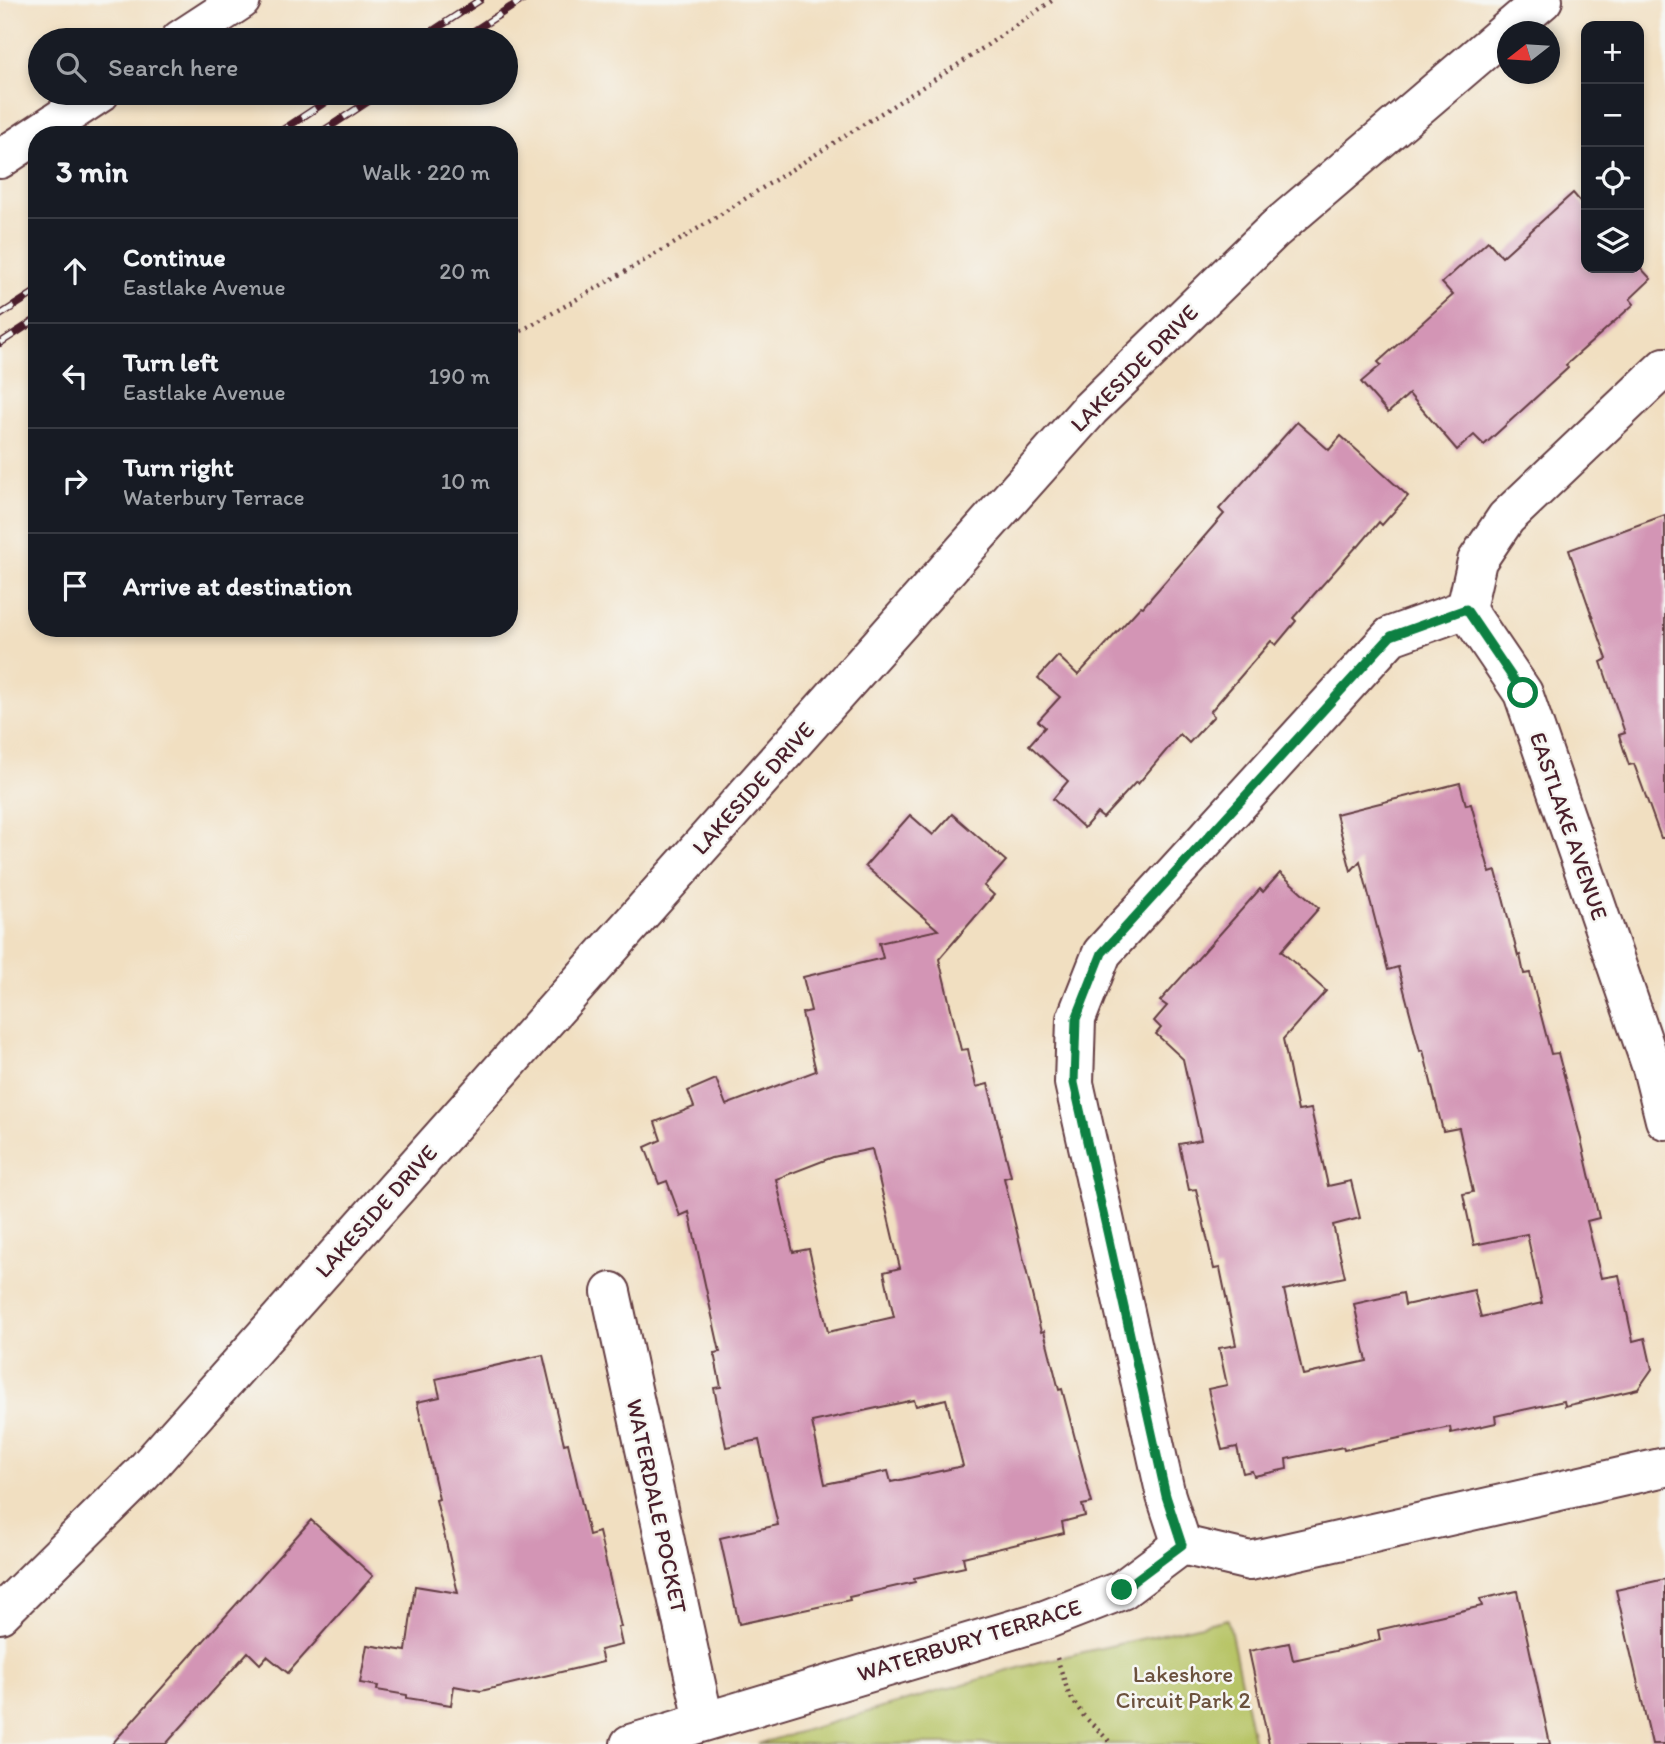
<!DOCTYPE html>
<html lang="en">
<head>
<meta charset="utf-8">
<style>
  :root { --surface:#171b24; --page:#242831; --text:#f1f3f6; --muted:#9ea1a6; --line:#363941 }
  body { margin:0; font-family:Itim,sans-serif; background:var(--page); color:var(--text) }
  .controls { position:absolute; right:21px; top:21px; display:grid; overflow:hidden; border-radius:14px; box-shadow:0 4px 10px #0003 }
  .controls button { width:63px; height:63px; display:grid; place-items:center; padding:0; border:0; border-bottom:2px solid var(--line); background:var(--surface); color:var(--text); font:35px sans-serif }
  .compass { position:absolute; left:1497px; top:21px; width:63px; height:63px; border-radius:50%; background:var(--surface); box-shadow:0 4px 10px #0003; rotate:253deg }
  .stop { position:absolute; width:21px; height:21px; margin:-16px; border:5px solid #0b8043; border-radius:50%; background:#fff }
  .stop.end { background:#0b8043; border-color:#fff; box-shadow:0 2px 7px #0008 }
  .list { margin:0; padding:0; list-style:none }
  h2 { display:flex; justify-content:space-between; align-items:center; height:91px; margin:0; padding:0 28px; font-size:30px }
  h2 small { font-size:23px; font-weight:400; color:var(--muted) }
  .list li { display:grid; grid-template-columns:46px 1fr auto; gap:21px; align-items:center; box-sizing:border-box; height:105px; padding:0 28px; border-top:2px solid var(--line) }
  .list b { display:block; font-size:26px; white-space:nowrap }
  .list p { margin:0; font-size:23px; white-space:nowrap; color:var(--muted) }
  .list em { font-size:23px; font-style:normal; color:var(--muted) }
  .icon { flex:none; width:38px; height:38px; fill:none; stroke:currentColor; stroke-width:2; stroke-linecap:round; stroke-linejoin:round }
  .map { position:relative; flex:none; width:1665px; height:1744px; overflow:hidden }
  .search { position:absolute; background:var(--surface); box-shadow:0 4px 10px #0003; left:28px; top:28px; width:490px; height:77px; display:flex; align-items:center; gap:18px; box-sizing:border-box; padding:0 24px; border-radius:38px; color:var(--muted); font-size:26px }
  .panel { position:absolute; background:var(--surface); box-shadow:0 4px 10px #0003; left:28px; top:126px; width:490px; height:511px; border-radius:28px }
  .map>svg:first-child { display:block }
</style>
</head>
<body>
<div class="map">
<svg width="1665" height="1744" viewBox="0 0 1665 1744">
  <rect width="100%" height="100%" fill="#f6f6f2"/>
  <filter id="ink" filterUnits="userSpaceOnUse"><feTurbulence type="fractalNoise" baseFrequency=".0143" numOctaves="2"/><feDisplacementMap in="SourceGraphic" scale="14" xChannelSelector="R" yChannelSelector="G"/><feConvolveMatrix kernelMatrix="1 2 1 2 8 2 1 2 1" color-interpolation-filters="sRGB"/></filter>
  <filter id="wash" filterUnits="userSpaceOnUse"><feTurbulence type="fractalNoise" baseFrequency=".00686" numOctaves="4" result="noise"/><feDisplacementMap in="SourceGraphic" scale="28" xChannelSelector="R" yChannelSelector="G"/><feGaussianBlur stdDeviation="1.57" result="paint"/><feColorMatrix in="noise" values="0 0 0 0 0 0 0 0 0 0 0 0 0 0 0 0 0 1.4 0 .05"/><feComposite in="paint" operator="in"/></filter>
  <g filter="url(#wash)">
    <rect width="100%" height="100%" fill="#f1dfc1"/>
    <!-- green -->
    <path fill="#b7c466" stroke="#807248" stroke-width="2" d="M 1228,1619 L 1254,1744 L 758,1744 L 1036,1663 Z"/>
    <g id="blocks">
      <!-- building -->
      <g fill="#d395b5" fill-rule="evenodd">
        <path d="M 1573,193 L 1586,208 L 1586,268 L 1639,268 L 1639,266 L 1651,279 L 1630,299 L 1634,304 L 1566,365 L 1568,368 L 1484,445 L 1474,435 L 1457,450 L 1409,394 L 1388,413 L 1361,382 L 1381,365 L 1378,362 L 1453,295 L 1442,283 L 1488,241 L 1502,257 Z"/>
        <path d="M 1297,422 L 1329,450 L 1341,436 L 1408,496 L 1382,525 L 1379,522 L 1358,547 L 1357,546 L 1293,618 L 1296,621 L 1276,645 L 1271,641 L 1210,712 L 1214,716 L 1189,743 L 1180,734 L 1138,784 L 1136,782 L 1103,818 L 1097,813 L 1084,828 L 1053,799 L 1068,781 L 1029,745 L 1045,727 L 1038,721 L 1060,697 L 1038,678 L 1058,656 L 1078,675 L 1141,606 L 1143,607 L 1224,514 L 1219,509 Z"/>
        <path d="M 1665,515 L 1665,838 L 1661,838 L 1634,764 L 1629,765 L 1619,735 L 1625,733 L 1601,662 L 1607,659 L 1569,550 Z"/>
        <path d="M 1460,783 L 1466,805 L 1471,804 L 1490,873 L 1496,871 L 1518,956 L 1520,955 L 1524,974 L 1530,973 L 1551,1054 L 1558,1053 L 1581,1139 L 1599,1218 L 1587,1221 L 1601,1278 L 1619,1275 L 1633,1341 L 1645,1338 L 1652,1369 L 1638,1389 L 1565,1406 L 1564,1401 L 1495,1416 L 1496,1423 L 1451,1433 L 1450,1427 L 1344,1450 L 1343,1447 L 1286,1459 L 1287,1469 L 1254,1476 L 1252,1471 L 1243,1473 L 1237,1447 L 1222,1450 L 1208,1389 L 1227,1385 L 1219,1348 L 1236,1345 L 1220,1268 L 1214,1269 L 1196,1189 L 1189,1190 L 1179,1144 L 1201,1140 L 1183,1059 L 1156,1034 L 1161,1028 L 1154,1021 L 1167,1006 L 1160,1001 L 1260,889 L 1263,892 L 1280,873 L 1319,908 L 1281,951 L 1326,991 L 1283,1039 L 1298,1111 L 1311,1109 L 1328,1186 L 1351,1181 L 1360,1218 L 1333,1225 L 1345,1277 L 1284,1290 L 1303,1375 L 1367,1361 L 1354,1304 L 1403,1293 L 1405,1305 L 1474,1290 L 1481,1317 L 1542,1303 L 1527,1234 L 1474,1245 L 1463,1194 L 1473,1192 L 1459,1128 L 1443,1131 L 1423,1050 L 1420,1051 L 1398,967 L 1388,970 L 1360,861 L 1351,871 L 1336,814 Z"/>
        <path d="M 952,814 L 1006,861 L 984,886 L 994,895 L 939,959 L 961,1050 L 968,1049 L 976,1087 L 988,1084 L 1011,1176 L 1004,1178 L 1041,1332 L 1044,1331 L 1059,1390 L 1062,1389 L 1092,1503 L 1082,1505 L 1085,1516 L 1062,1522 L 1064,1533 L 963,1557 L 965,1567 L 914,1578 L 915,1582 L 849,1597 L 850,1600 L 739,1624 L 720,1538 L 778,1525 L 759,1440 L 726,1447 L 714,1388 L 721,1387 L 714,1353 L 720,1352 L 689,1212 L 680,1216 L 667,1181 L 659,1184 L 645,1147 L 661,1140 L 655,1122 L 694,1107 L 688,1091 L 716,1079 L 726,1105 L 816,1071 L 802,1013 L 811,1011 L 803,977 L 883,958 L 879,943 L 938,930 L 865,866 L 910,815 L 933,835 ZM 872,1149 L 900,1268 L 884,1272 L 894,1317 L 828,1332 L 809,1249 L 793,1252 L 776,1179 L 833,1157 ZM 946,1399 L 963,1466 L 891,1482 L 888,1471 L 825,1484 L 812,1422 L 914,1400 L 916,1406 Z"/>
        <path d="M 543,1355 L 564,1444 L 568,1443 L 589,1535 L 599,1532 L 621,1627 L 618,1627 L 622,1645 L 600,1650 L 603,1662 L 481,1691 L 454,1686 L 451,1705 L 407,1698 L 407,1695 L 377,1690 L 378,1686 L 360,1683 L 367,1645 L 406,1651 L 415,1586 L 458,1593 L 436,1500 L 439,1499 L 417,1402 L 440,1397 L 436,1379 Z"/>
        <path d="M 311,1520 L 373,1576 L 319,1637 L 320,1637 L 288,1673 L 267,1656 L 260,1664 L 248,1652 L 166,1744 L 112,1744 Z"/>
        <path d="M 1665,1579 L 1665,1744 L 1652,1744 L 1616,1590 Z"/>
        <path d="M 1517,1591 L 1550,1744 L 1269,1744 L 1249,1651 L 1289,1643 L 1293,1660 L 1335,1651 L 1380,1640 L 1378,1630 L 1482,1606 L 1480,1599 Z"/>
      </g>
    </g>
  </g>
  <g filter="url(#ink)">
    <use href="#blocks" fill-opacity="0" stroke="#633c42" stroke-width="2"/>
    <g fill="none" stroke-linecap="round" stroke-linejoin="round">
      <!-- street casing -->
      <g stroke="#633c42" stroke-width="42">
        <g id="street">
          <path d="M 1466,609 L 1523,693 L 1652,1068 L 1665,1120"/>
          <path d="M 1466,609 L 1477,561 L 1506,518 L 1665,367"/>
          <path d="M 611,1292 L 704,1721"/>
          <path d="M 1182,1545 L 1166,1496 L 1074,1083 L 1076,1019 L 1102,953 L 1391,636 L 1466,609"/>
          <path d="M 1182,1545 L 1250,1561 L 1665,1467"/>
          <path d="M 630,1744 L 1045,1620 L 1122,1590 L 1182,1545"/>
        </g>
      </g>
      <!-- secondary casing -->
      <g stroke="#633c42" stroke-width="42">
        <g id="secondary">
          <path d="M 180,40 L 241,0"/>
          <path d="M 0,159 L 100,93"/>
          <path d="M 0,1614 L 141,1475 L 1090,409 L 1274,230 L 1543,0"/>
        </g>
      </g>
      <!-- path -->
      <g stroke="#633c42" stroke-width="4.5" stroke-dasharray="2 5" stroke-linecap="butt">
        <path d="M 509,338 L 675,243 L 967,59 L 1053,0"/>
        <path d="M 1057,1658 L 1069,1695 L 1083,1715 L 1112,1744"/>
      </g>
      <!-- street -->
      <use href="#street" stroke="#fff" stroke-width="38"/>
      <!-- secondary -->
      <use href="#secondary" stroke="#fff" stroke-width="38"/>
      <!-- rail casing -->
      <g stroke="#4a1f2b" stroke-width="8">
        <g id="rail">
          <path d="M 419,40 L 480,0"/>
          <path d="M 460,40 L 522,0"/>
          <path d="M 275,135 L 339,93"/>
          <path d="M 317,135 L 381,93"/>
          <path d="M 0,315 L 37,291"/>
          <path d="M 0,343 L 37,319"/>
        </g>
      </g>
      <!-- rail -->
      <use href="#rail" stroke="#f6f6f2" stroke-width="5" stroke-dasharray="16" stroke-linecap="butt"/>
    </g>
  </g>
  <g fill="none" stroke-linecap="round" stroke-linejoin="round" filter="url(#ink)">
    <!-- route -->
    <path stroke="#0b8043" stroke-width="9" d="M 1122,1590 L 1182,1545 L 1166,1496 L 1074,1083 L 1076,1019 L 1102,953 L 1391,636 L 1466,609 L 1523,693"/>
  </g>
  <g text-anchor="middle" stroke-width="5" stroke-linejoin="round" paint-order="stroke">
    <!-- street labels -->
    <g font-size="23" fill="#4a1f2b" stroke="#f6f6f2">
      <text transform="translate(1134 368) rotate(-45)" y="8">LAKESIDE DRIVE</text>
      <text transform="translate(753 788) rotate(-48)" y="8">LAKESIDE DRIVE</text>
      <text transform="translate(1569 826) rotate(71)" y="8">EASTLAKE AVENUE</text>
      <text transform="translate(376 1211) rotate(-48)" y="8">LAKESIDE DRIVE</text>
      <text transform="translate(657 1506) rotate(78)" y="8">WATERDALE POCKET</text>
      <text transform="translate(969 1640) rotate(-17)" y="8">WATERBURY TERRACE</text>
    </g>
    <!-- park labels -->
    <g font-size="23" fill="#6b513d" stroke="#f6f6f2">
      <text x="1183" y="1682">Lakeshore<tspan x="1183" dy="26">Circuit Park 2</tspan></text>
    </g>
  </g>
</svg>
<div class="controls">
<button>+</button>
<button>−</button>
<button><svg class="icon" aria-label="locate" viewBox="0 0 24 24"><circle cx="12" cy="12" r="6"/><path d="M12 2v4M12 18v4M2 12h4M18 12h4"/></svg></button>
<button><svg class="icon" aria-label="layers" viewBox="0 0 24 24"><path d="M12 4l9 5-9 5-9-5zM3 14l9 5 9-5"/></svg></button>
</div>
<svg class="compass" viewBox="-18 -18 36 36"><path d="M0-13l5 13h-10z" fill="#e53935"/><path d="M0 13l5-13h-10z" fill="#9ea1a6"/></svg>
<div class="stop" style="left:1523px;top:693px"></div>
<div class="stop end" style="left:1122px;top:1590px"></div>
<div class="search"><svg class="icon" aria-label="search" viewBox="0 0 24 24"><circle cx="10" cy="10" r="6"/><path d="M15 15l6 6"/></svg>Search here</div>
<section class="panel">
<h2>3 min<small>Walk · 220 m</small></h2>
<ul class="list">
<li><svg class="icon" aria-label="ahead" viewBox="0 0 24 24"><path d="M12 20V5M6 11l6-6 6 6"/></svg><div><b>Continue</b><p>Eastlake Avenue</p></div><em>20 m</em></li>
<li><svg class="icon" aria-label="left" viewBox="0 0 24 24"><path d="M17 20v-9H6M10 6l-5 5 5 5"/></svg><div><b>Turn left</b><p>Eastlake Avenue</p></div><em>190 m</em></li>
<li><svg class="icon" aria-label="right" viewBox="0 0 24 24"><path d="M7 20v-9h11M14 6l5 5-5 5"/></svg><div><b>Turn right</b><p>Waterbury Terrace</p></div><em>10 m</em></li>
<li><svg class="icon" aria-label="arrive" viewBox="0 0 24 24"><path d="M6 21V4h12l-3 4 3 4H6"/></svg><div><b>Arrive at destination</b></div></li>
</ul>
</section>
</div>
</body>
</html>
